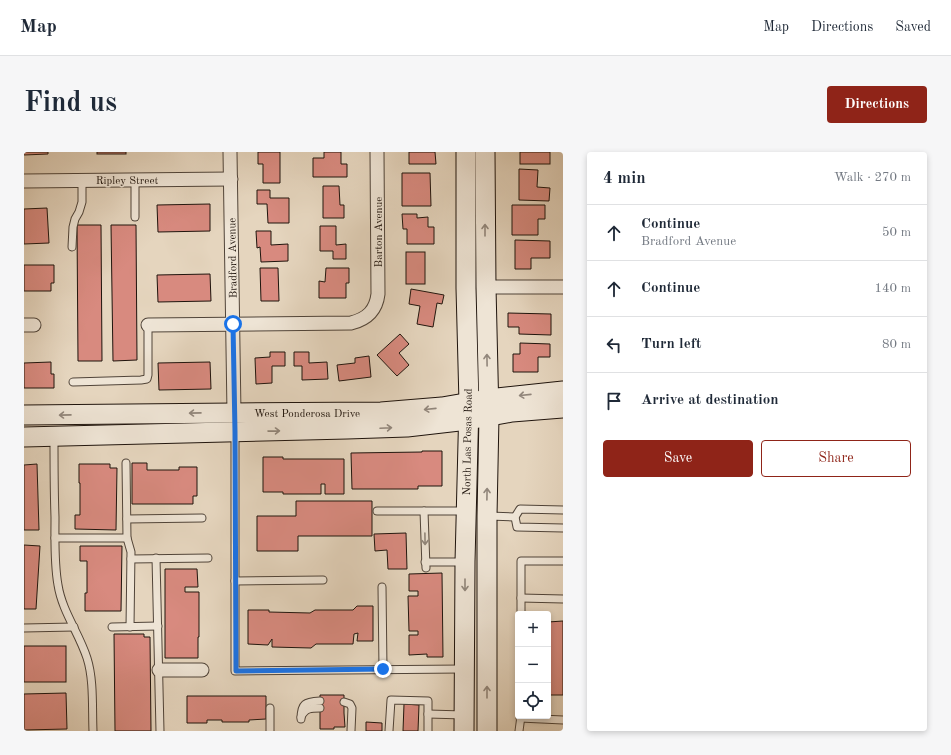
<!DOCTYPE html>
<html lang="en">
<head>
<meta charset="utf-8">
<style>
  :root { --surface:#fff; --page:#f6f6f7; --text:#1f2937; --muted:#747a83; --line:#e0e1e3; --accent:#8f2418 }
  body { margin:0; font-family:"Old Standard TT",serif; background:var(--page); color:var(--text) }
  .controls { position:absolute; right:12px; bottom:12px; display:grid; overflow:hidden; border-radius:4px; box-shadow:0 2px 6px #0003 }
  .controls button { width:36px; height:36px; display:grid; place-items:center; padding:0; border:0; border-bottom:1px solid var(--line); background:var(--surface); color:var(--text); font:20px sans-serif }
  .stop { position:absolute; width:12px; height:12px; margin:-9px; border:3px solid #1a73e8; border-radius:50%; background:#fff }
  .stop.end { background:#1a73e8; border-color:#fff; box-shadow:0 1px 4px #0008 }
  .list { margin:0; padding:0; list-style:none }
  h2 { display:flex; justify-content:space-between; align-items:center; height:52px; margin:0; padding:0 16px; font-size:17px }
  h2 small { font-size:13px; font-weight:400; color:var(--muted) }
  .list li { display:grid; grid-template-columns:26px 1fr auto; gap:12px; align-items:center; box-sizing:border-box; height:56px; padding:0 16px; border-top:1px solid var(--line) }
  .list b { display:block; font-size:15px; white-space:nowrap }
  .list p { margin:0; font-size:13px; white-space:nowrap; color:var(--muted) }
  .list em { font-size:13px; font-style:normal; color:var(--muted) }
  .actions { display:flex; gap:8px; padding:12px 16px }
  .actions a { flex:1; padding:9px 0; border:1px solid var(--accent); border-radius:4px; text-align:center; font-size:14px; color:var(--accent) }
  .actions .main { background:var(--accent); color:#fff }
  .icon { flex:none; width:22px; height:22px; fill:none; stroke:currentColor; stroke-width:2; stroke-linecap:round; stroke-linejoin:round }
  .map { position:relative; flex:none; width:539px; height:579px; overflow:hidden; border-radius:4px }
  header { display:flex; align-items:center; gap:24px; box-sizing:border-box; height:56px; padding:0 20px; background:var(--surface); border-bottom:1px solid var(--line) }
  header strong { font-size:19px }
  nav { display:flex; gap:22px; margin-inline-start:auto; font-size:14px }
  .intro { display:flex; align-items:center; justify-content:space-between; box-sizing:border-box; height:96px; padding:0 24px }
  h1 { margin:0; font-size:28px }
  .button { padding:10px 18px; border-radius:4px; background:var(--accent); color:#fff; font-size:14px; font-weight:700 }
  main { display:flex; gap:24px; padding:0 24px }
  aside { flex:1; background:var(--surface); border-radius:4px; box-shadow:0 2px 6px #0003 }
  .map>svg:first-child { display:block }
</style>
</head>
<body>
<header>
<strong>Map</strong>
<nav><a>Map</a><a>Directions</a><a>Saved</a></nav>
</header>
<div class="intro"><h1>Find us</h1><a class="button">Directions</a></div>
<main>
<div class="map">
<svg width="539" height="579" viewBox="0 0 539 579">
  <rect width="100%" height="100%" fill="#e5d5be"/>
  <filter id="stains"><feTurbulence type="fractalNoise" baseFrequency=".005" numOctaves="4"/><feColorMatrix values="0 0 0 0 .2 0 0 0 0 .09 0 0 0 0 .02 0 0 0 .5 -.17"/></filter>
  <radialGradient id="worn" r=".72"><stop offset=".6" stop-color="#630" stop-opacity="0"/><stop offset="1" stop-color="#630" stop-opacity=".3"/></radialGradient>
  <!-- building -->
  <g fill="#d88a7f" stroke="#1f140d">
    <path d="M 0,0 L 24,0 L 24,2 L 0,3 Z"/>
    <rect x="73" y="0" width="29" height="2"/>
    <path d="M 234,0 L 256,0 L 256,31 L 239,31 L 239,12 L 234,12 Z"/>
    <path d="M 300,0 L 317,0 L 317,12 L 323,12 L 323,25 L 289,25 L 289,6 L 300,6 Z"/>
    <path d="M 385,0 L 411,0 L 412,12 L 385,12 Z"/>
    <rect x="496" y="0" width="30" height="12"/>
    <path d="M 495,17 L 514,18 L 513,35 L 526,36 L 525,49 L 495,48 Z"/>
    <path d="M 378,21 L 406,21 L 407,54 L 378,54 Z"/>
    <path d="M 299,34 L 315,34 L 316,53 L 320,53 L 320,66 L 299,66 Z"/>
    <path d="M 233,38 L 246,38 L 246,46 L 265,46 L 265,71 L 244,71 L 243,52 L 233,52 Z"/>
    <path d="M 186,52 L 186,79 L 134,80 L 133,53 Z"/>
    <path d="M 488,53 L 521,53 L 521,67 L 514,67 L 514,83 L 488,83 Z"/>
    <path d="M 23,56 L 25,91 L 0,92 L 0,57 Z"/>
    <path d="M 378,62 L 393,62 L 393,66 L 404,65 L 404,75 L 410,75 L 410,92 L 383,92 L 383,77 L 379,77 Z"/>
    <path d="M 53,73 L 77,73 L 78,209 L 54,209 Z"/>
    <path d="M 87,73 L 112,73 L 113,208 L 89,209 Z"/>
    <path d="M 296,74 L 312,74 L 312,93 L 322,92 L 322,107 L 309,107 L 309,99 L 296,99 Z"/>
    <path d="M 232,79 L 247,79 L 247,93 L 264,92 L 264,109 L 237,110 L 236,95 L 233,96 Z"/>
    <path d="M 491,88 L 526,89 L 526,106 L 507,106 L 507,117 L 491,117 Z"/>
    <rect x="382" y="100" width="19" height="32"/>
    <path d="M 0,113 L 30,113 L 30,131 L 27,131 L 27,139 L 0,139 Z"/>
    <path d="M 236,116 L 254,116 L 255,149 L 237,149 Z"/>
    <path d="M 302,116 L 325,116 L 325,131 L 322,131 L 322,146 L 295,146 L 295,129 L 301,130 Z"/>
    <path d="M 186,122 L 187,149 L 134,150 L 133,123 Z"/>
    <path d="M 387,137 L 420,143 L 418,152 L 413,151 L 409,175 L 393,172 L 396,154 L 385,152 Z"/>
    <path d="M 484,161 L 527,162 L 527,183 L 495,182 L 495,175 L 484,175 Z"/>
    <path d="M 376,182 L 385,192 L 375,201 L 385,213 L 373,224 L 353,203 Z"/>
    <path d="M 496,191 L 526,192 L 526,205 L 514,205 L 514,220 L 489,220 L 489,202 L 496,202 Z"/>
    <path d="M 246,200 L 261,200 L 261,214 L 248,214 L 248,231 L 232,232 L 231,206 L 246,205 Z"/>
    <path d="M 270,200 L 285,200 L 285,211 L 303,210 L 304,227 L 278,228 L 278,214 L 270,214 Z"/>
    <path d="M 345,204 L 347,225 L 315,229 L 313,213 L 331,211 L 331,206 Z"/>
    <path d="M 27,210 L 27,222 L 30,222 L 30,236 L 0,236 L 0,211 Z"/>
    <path d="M 186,210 L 187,237 L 135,238 L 134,211 Z"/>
    <path d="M 398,299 L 418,299 L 418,334 L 394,334 L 394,337 L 328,337 L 327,301 L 398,300 Z"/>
    <path d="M 239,305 L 259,305 L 259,307 L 320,307 L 320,342 L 301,342 L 301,332 L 297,332 L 297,342 L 259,342 L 259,340 L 239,340 Z"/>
    <path d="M 108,311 L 123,311 L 123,318 L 155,318 L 155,315 L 173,315 L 173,344 L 169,344 L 169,352 L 108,352 Z"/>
    <path d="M 13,312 L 15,378 L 0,378 L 0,313 Z"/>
    <path d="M 55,312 L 86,312 L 86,316 L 93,316 L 92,378 L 51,377 L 51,363 L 56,363 L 56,331 L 55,331 Z"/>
    <path d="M 272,349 L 348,349 L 348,384 L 274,384 L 274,399 L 233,399 L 233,364 L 272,364 Z"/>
    <path d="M 382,381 L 383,417 L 364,417 L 363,398 L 351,399 L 350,382 Z"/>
    <path d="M 0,393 L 16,394 L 12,457 L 0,457 Z"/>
    <path d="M 56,394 L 98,394 L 97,459 L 61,459 L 61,441 L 63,441 L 63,409 L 56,409 Z"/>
    <path d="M 141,417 L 173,417 L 174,435 L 161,435 L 161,440 L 175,440 L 175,485 L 174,485 L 174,506 L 141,506 Z"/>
    <path d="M 418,421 L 419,505 L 403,505 L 403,502 L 385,503 L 385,483 L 394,483 L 394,479 L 385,479 L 384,444 L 394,444 L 394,439 L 385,439 L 385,422 Z"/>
    <path d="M 333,454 L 349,454 L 349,489 L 333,489 L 334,481 L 330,482 L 329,492 L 292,492 L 287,496 L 248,495 L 248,487 L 244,493 L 224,492 L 224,458 L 245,458 L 245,460 L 286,461 L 291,458 L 329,458 Z"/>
    <path d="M 539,469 L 539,543 L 524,543 L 524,470 Z"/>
    <path d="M 90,482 L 120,482 L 120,485 L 126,485 L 127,579 L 91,579 Z"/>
    <rect x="0" y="494" width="42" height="36"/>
    <path d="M 42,541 L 43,577 L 0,578 L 0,542 Z"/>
    <path d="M 296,543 L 320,543 L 320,561 L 321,575 L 310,575 L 310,577 L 296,577 Z"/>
    <path d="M 163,544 L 242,544 L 242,567 L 225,568 L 225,570 L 198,570 L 198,568 L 183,568 L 183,571 L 163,571 Z"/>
    <path d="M 380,552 L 395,553 L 394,579 L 379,579 Z"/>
    <path d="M 342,570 L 358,571 L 358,579 L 342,579 Z"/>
  </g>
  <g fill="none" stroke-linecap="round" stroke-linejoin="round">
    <!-- service casing -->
    <g stroke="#504439" stroke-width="9">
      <g id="service">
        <path d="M 111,28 L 111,65"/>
        <path d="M 48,95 L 49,75 L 51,67 L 55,60 L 58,50 L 58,28"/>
        <path d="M 49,230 L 117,228 L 123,227 L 124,223 L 124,173"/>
        <path d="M 211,281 L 211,519 L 439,517"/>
        <path d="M 30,286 C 30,312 30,339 31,365 C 31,387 30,411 34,433 C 38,459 55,481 63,506 C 70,528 68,556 69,579"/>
        <path d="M 353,359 L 442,359"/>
        <path d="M 400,359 L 402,416"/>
        <path d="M 465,364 L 491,365 L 496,357 L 539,358"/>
        <path d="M 491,365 L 493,375 L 539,376"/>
        <path d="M 103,367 L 178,366"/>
        <path d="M 31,386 L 103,386 L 102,311"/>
        <path d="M 103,386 L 107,400 L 106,475"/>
        <path d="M 132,406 L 136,579"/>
        <path d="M 107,407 L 184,406"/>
        <path d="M 401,410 L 441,410"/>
        <path d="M 211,429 L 299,428"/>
        <path d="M 358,435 L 359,517"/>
        <path d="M 497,446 L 539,447"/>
        <path d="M 497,462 L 497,409 L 539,409"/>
        <path d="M 88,475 L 134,474"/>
        <path d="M 0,476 L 50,475"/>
        <path d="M 320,550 L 326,552 L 328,556 L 327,579"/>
        <path d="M 404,562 L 440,563"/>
        <path d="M 277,565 C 281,556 287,556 296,556"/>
        <path d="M 496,566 L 539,568"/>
        <path d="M 277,567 C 277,551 281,550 296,549"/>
        <path d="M 246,579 L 246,556"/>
        <path d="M 365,579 L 367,548 L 404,549 L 404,579"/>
        <path d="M 495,579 L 497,564"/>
      </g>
    </g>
    <!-- minor casing -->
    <g stroke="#504439" stroke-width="15">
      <g id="minor">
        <path d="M 206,0 L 210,261"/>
        <path d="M 0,29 L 207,27"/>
        <path d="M 462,135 L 539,135"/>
        <path d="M 0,173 L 10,173"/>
        <path d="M 124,173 L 327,171 C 343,167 352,159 354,142 L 353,0"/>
        <path d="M 135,518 L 178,518"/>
      </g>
    </g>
    <!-- secondary casing -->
    <g stroke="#1f140d" stroke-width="21">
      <g id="secondary">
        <path d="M 461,0 L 462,135 L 465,264 L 463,364 L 463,579"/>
        <path d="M 0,263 L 210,261 L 357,260 L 418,255 L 464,247 L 539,239"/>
        <path d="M 0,285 L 323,277 L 383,275 L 444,268 L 488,260 L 539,256"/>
        <path d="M 440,579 L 441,410 L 445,251 L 442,136 L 442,0"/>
      </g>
    </g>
    <!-- service -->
    <use href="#service" stroke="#eee4d5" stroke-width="7"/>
    <!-- minor -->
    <use href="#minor" stroke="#eee4d5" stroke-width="13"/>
    <!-- secondary -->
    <use href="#secondary" stroke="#eee4d5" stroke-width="19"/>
  </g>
  <!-- one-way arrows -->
  <defs><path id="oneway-shaft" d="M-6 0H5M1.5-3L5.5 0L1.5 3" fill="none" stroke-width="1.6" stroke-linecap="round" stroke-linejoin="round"/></defs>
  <g stroke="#91867b">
    <use href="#oneway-shaft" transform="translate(461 78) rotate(-90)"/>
    <use href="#oneway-shaft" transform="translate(463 208) rotate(-91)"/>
    <use href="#oneway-shaft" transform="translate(501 243) rotate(174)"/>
    <use href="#oneway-shaft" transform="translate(406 257) rotate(174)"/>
    <use href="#oneway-shaft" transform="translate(171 261) rotate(179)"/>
    <use href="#oneway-shaft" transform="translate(41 263) rotate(179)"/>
    <use href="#oneway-shaft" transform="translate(362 276) rotate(-3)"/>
    <use href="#oneway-shaft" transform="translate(250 279) rotate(-1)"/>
    <use href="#oneway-shaft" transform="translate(463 342) rotate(-89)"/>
    <use href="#oneway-shaft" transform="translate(401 387) rotate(89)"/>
    <use href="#oneway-shaft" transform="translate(441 433) rotate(90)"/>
    <use href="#oneway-shaft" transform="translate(463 540) rotate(-90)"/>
  </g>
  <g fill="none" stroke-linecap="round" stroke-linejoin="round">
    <!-- route -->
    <path stroke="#1a73e8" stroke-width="5" d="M 209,172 L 211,280 L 212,519 L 359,517"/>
  </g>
  <g text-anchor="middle" stroke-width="3" stroke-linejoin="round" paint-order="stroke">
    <!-- street labels -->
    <g font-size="11" fill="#1f140d" stroke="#eee4d5">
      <text x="103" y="32">Ripley Street</text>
      <text transform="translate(354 80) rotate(-90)" y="4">Barton Avenue</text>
      <text transform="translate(208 106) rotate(-91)" y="4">Bradford Avenue</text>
      <text x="283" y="265">West Ponderosa Drive</text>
      <text transform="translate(443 290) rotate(-89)" y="4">North Las Posas Road</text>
    </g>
  </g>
  <rect width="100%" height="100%" filter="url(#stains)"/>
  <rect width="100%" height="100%" fill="url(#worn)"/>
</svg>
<div class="controls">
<button>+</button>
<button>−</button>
<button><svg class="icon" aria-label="locate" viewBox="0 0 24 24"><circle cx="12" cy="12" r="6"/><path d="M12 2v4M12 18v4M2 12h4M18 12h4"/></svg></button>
</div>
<div class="stop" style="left:209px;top:172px"></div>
<div class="stop end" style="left:359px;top:517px"></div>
</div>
<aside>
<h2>4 min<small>Walk · 270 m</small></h2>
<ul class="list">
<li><svg class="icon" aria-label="ahead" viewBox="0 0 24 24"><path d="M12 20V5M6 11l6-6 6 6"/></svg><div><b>Continue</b><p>Bradford Avenue</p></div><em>50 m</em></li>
<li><svg class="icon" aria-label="ahead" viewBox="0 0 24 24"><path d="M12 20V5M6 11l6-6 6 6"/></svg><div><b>Continue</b></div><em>140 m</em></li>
<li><svg class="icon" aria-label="left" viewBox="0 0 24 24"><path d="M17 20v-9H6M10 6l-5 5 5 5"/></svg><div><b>Turn left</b></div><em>80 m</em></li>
<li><svg class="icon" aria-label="arrive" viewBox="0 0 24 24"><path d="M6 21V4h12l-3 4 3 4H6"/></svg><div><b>Arrive at destination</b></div></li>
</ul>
<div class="actions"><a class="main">Save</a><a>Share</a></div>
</aside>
</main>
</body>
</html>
